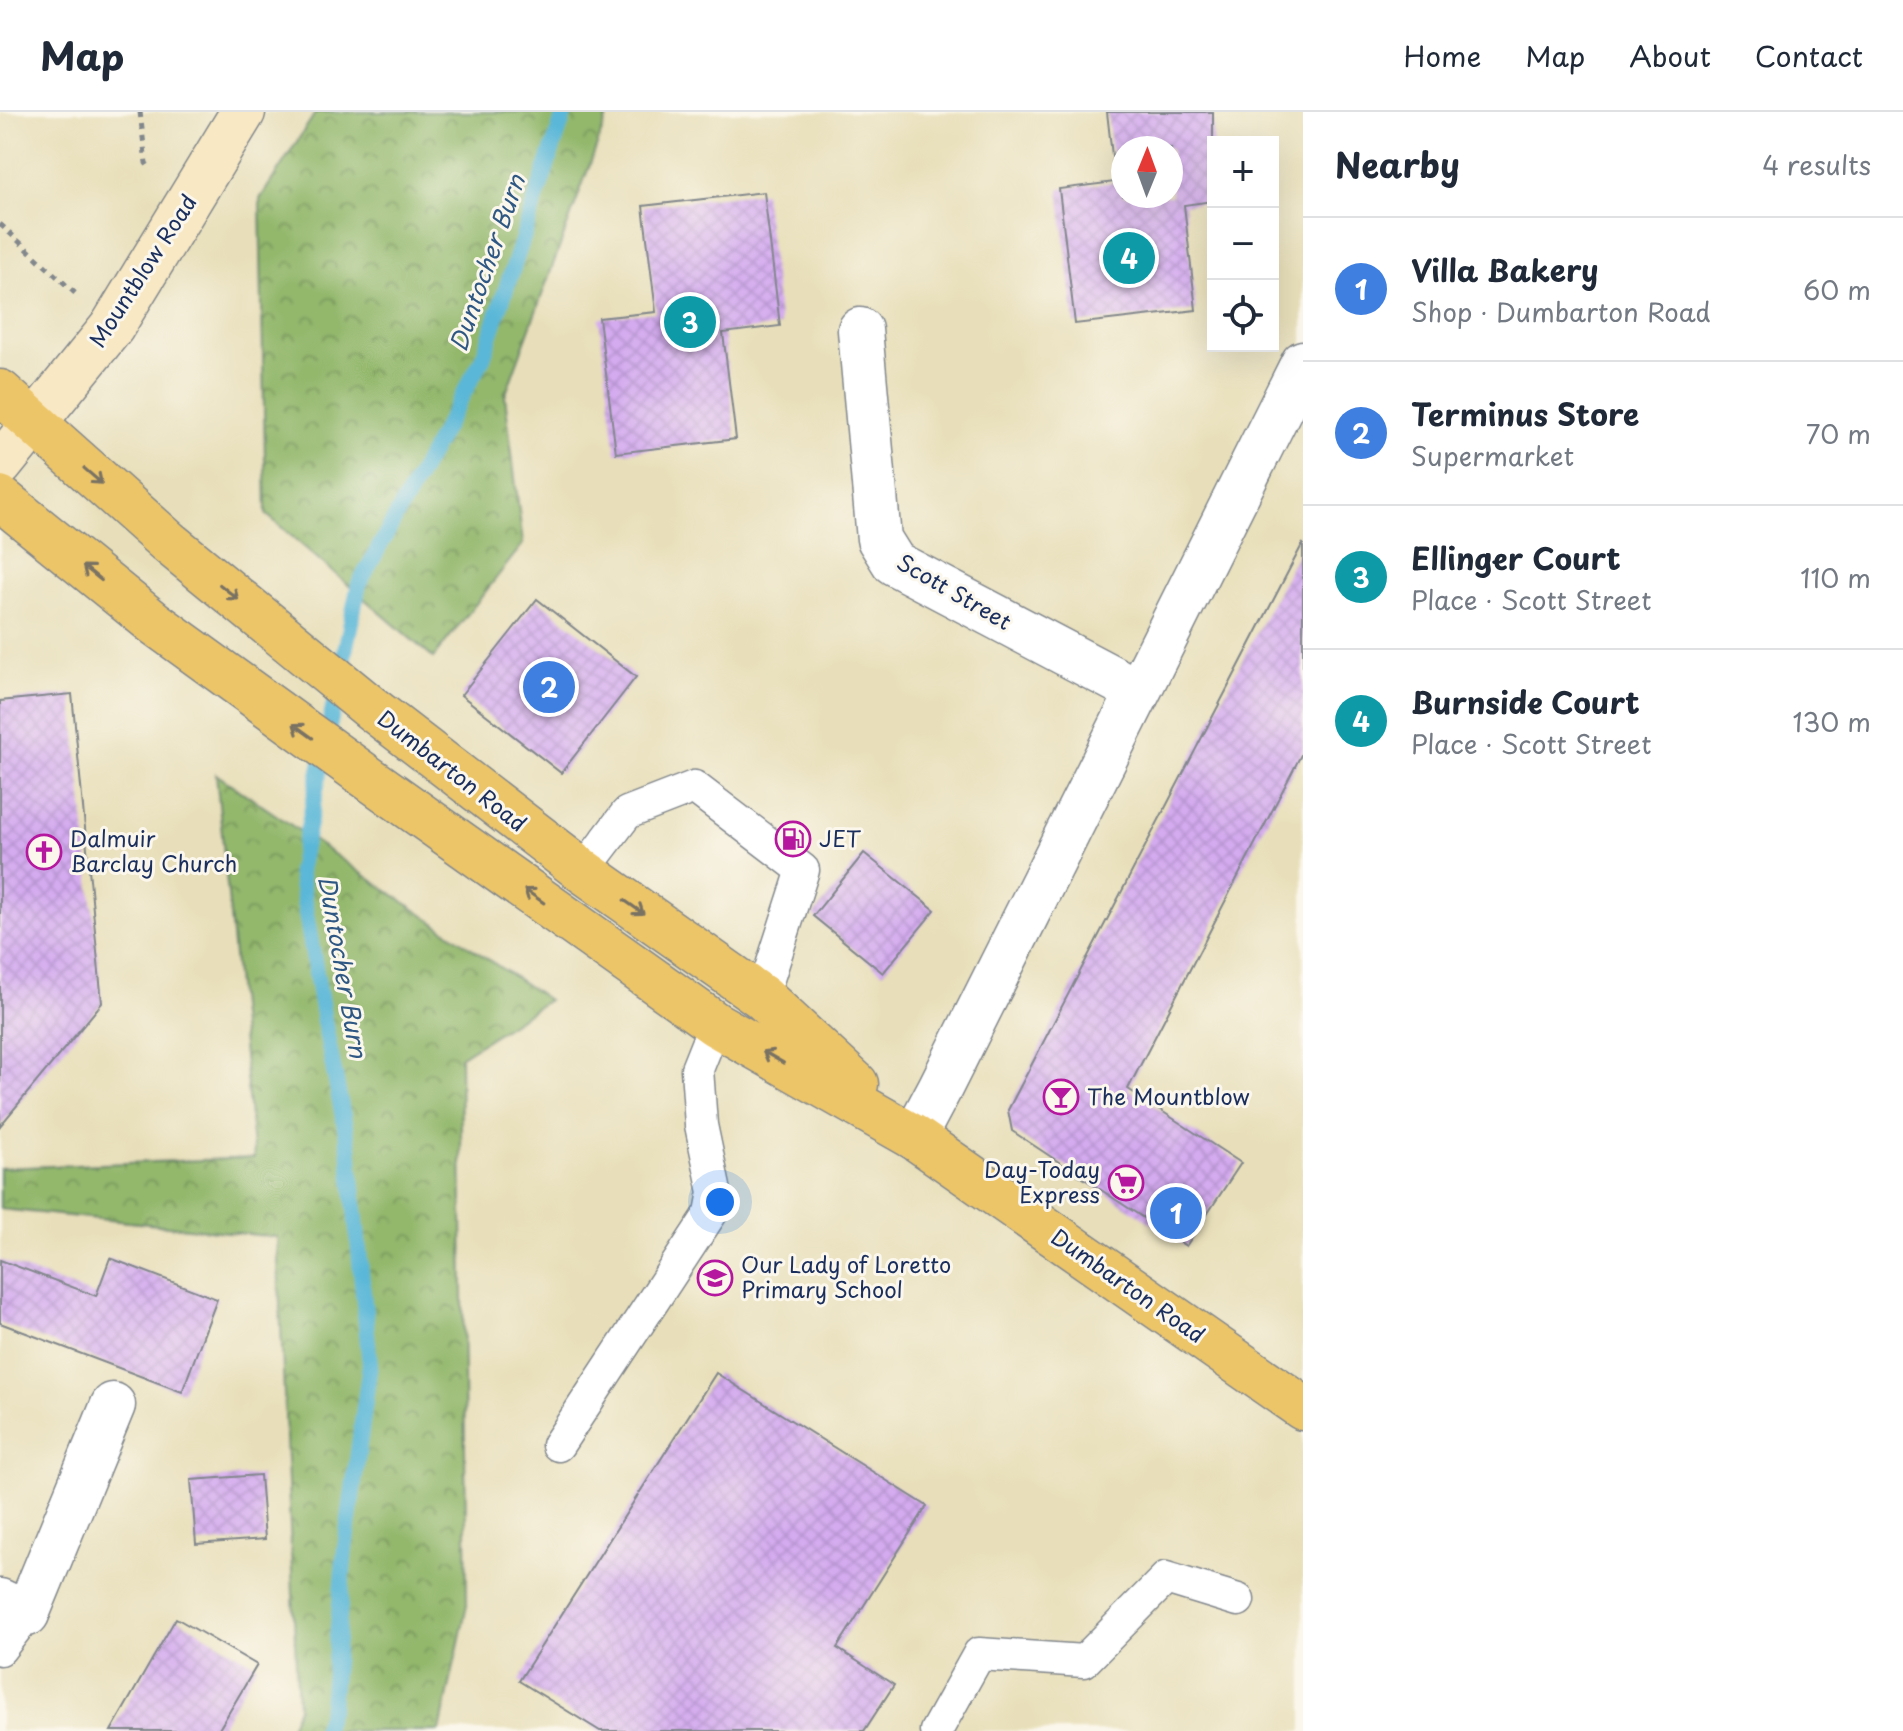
<!DOCTYPE html>
<html lang="en">
<head>
<meta charset="utf-8">
<style>
  :root { --surface:#fff; --page:#f6f6f7; --text:#1f2937; --muted:#747a83; --line:#e0e1e3; --accent:#db2777 }
  body { margin:0; font-family:"Playpen Sans",sans-serif; background:var(--page); color:var(--text) }
  .controls { position:absolute; right:24px; top:24px; display:grid; overflow:hidden; border-radius:0px; box-shadow:0 8px 32px #0002 }
  .controls button { width:72px; height:72px; display:grid; place-items:center; padding:0; border:0; border-bottom:2px solid var(--line); background:var(--surface); color:var(--text); font:40px sans-serif }
  .compass { position:absolute; left:1111px; top:24px; width:72px; height:72px; border-radius:50%; background:var(--surface); box-shadow:0 8px 32px #0002; rotate:1deg }
  .you { position:absolute; left:720px; top:1090px; width:28px; height:28px; margin:-20px; border:6px solid #fff; border-radius:50%; background:#1a73e8; box-shadow:0 0 0 12px #1a73e833 }
  .badge { display:grid; place-items:center; width:52px; height:52px; border-radius:50%; background:var(--accent); color:#fff; font-size:26px; font-weight:700 }
  .pin { position:absolute; translate:-50% -50%; border:4px solid #fff; box-shadow:0 2px 8px #0006 }
  .list { margin:0; padding:0; list-style:none }
  h2 { display:flex; justify-content:space-between; align-items:center; height:104px; margin:0; padding:0 32px; font-size:34px }
  h2 small { font-size:26px; font-weight:400; color:var(--muted) }
  .list li { display:grid; grid-template-columns:52px 1fr auto; gap:24px; align-items:center; box-sizing:border-box; height:144px; padding:0 32px; border-top:2px solid var(--line) }
  .list b { display:block; font-size:30px; white-space:nowrap }
  .list p { margin:0; font-size:26px; white-space:nowrap; color:var(--muted) }
  .list em { font-size:26px; font-style:normal; color:var(--muted) }
  .icon { flex:none; width:44px; height:44px; fill:none; stroke:currentColor; stroke-width:2; stroke-linecap:round; stroke-linejoin:round }
  .map { position:relative; flex:none; width:1303px; height:1619px; overflow:hidden }
  header { display:flex; align-items:center; gap:48px; box-sizing:border-box; height:112px; padding:0 40px; background:var(--surface); border-bottom:2px solid var(--line) }
  header strong { font-size:38px }
  nav { display:flex; gap:44px; margin-inline-start:auto; font-size:28px }
  main { display:flex }
  aside { flex:1; background:var(--surface) }
  .map>svg:first-child { display:block }
</style>
</head>
<body>
<header>
<strong>Map</strong>
<nav><a>Home</a><a>Map</a><a>About</a><a>Contact</a></nav>
</header>
<main>
<div class="map">
<svg width="1303" height="1619" viewBox="0 0 1303 1619">
  <defs>
    <pattern id="forest-crowns" width="20" height="18" patternUnits="userSpaceOnUse" patternTransform="scale(2)"><rect width="20" height="18" fill="#93b86c"/><path d="M2 6a3 3 0 1 1 6 0M12 15a3 3 0 1 1 6 0" fill="none" stroke="#77965c"/></pattern>
    <pattern id="building-cross-hatch" width="8" height="8" patternUnits="userSpaceOnUse" patternTransform="scale(2)"><rect width="8" height="8" fill="#d4abef"/><path d="M0 0l8 8M0 8l8-8" fill="none" stroke="#b593cf"/></pattern>
  </defs>
  <rect width="100%" height="100%" fill="#fbf7ec"/>
  <filter id="ink" filterUnits="userSpaceOnUse"><feTurbulence type="fractalNoise" baseFrequency=".0125" numOctaves="2"/><feDisplacementMap in="SourceGraphic" scale="16" xChannelSelector="R" yChannelSelector="G"/><feConvolveMatrix kernelMatrix="1 2 1 2 8 2 1 2 1" color-interpolation-filters="sRGB"/></filter>
  <filter id="wash" filterUnits="userSpaceOnUse"><feTurbulence type="fractalNoise" baseFrequency=".006" numOctaves="4" result="noise"/><feDisplacementMap in="SourceGraphic" scale="32" xChannelSelector="R" yChannelSelector="G"/><feGaussianBlur stdDeviation="1.8" result="paint"/><feColorMatrix in="noise" values="0 0 0 0 0 0 0 0 0 0 0 0 0 0 0 0 0 1.4 0 .05"/><feComposite in="paint" operator="in"/></filter>
  <g filter="url(#wash)">
    <rect width="100%" height="100%" fill="#e8dfba"/>
    <!-- forest -->
    <g fill="url(#forest-crowns)" stroke="#577465" stroke-width="2">
      <path d="M 316,0 L 609,0 L 505,284 L 523,432 L 433,546 L 266,402 L 260,87 Z"/>
      <path d="M 216,662 L 548,888 L 460,945 L 467,1493 L 440,1619 L 288,1619 L 298,1596 L 277,1125 L 0,1097 L 0,1056 L 254,1046 Z"/>
    </g>
    <g fill="none" stroke-linecap="round" stroke-linejoin="round">
      <!-- stream -->
      <path stroke="#5ab7d8" stroke-width="16" d="M 323,1619 L 331,1594 L 345,1437 L 370,1252 L 349,1035 L 324,909 L 299,759 L 359,472 L 483,246 L 565,0"/>
    </g>
    <g id="blocks">
      <!-- building -->
      <g fill="url(#building-cross-hatch)" fill-rule="evenodd">
        <path d="M 1107,0 L 1213,0 L 1213,89 L 1184,93 L 1196,198 L 1075,212 L 1059,77 L 1115,70 ZM 1123,36 L 1171,36 L 1171,84 L 1123,84 Z"/>
        <path d="M 764,80 L 780,214 L 723,221 L 736,327 L 616,341 L 599,206 L 656,200 L 643,94 Z"/>
        <path d="M 1303,431 L 1303,639 L 1128,977 L 1241,1051 L 1186,1134 L 1012,1019 L 1008,998 Z"/>
        <path d="M 537,487 L 636,565 L 561,661 L 461,583 Z"/>
        <path d="M 72,582 L 102,891 L 0,1014 L 0,589 Z"/>
        <path d="M 864,741 L 935,798 L 883,861 L 813,804 Z"/>
        <path d="M 110,1146 L 217,1187 L 182,1280 L 0,1211 L 0,1148 L 96,1184 Z"/>
        <path d="M 716,1261 L 927,1394 L 837,1536 L 894,1573 L 864,1619 L 600,1619 L 519,1569 Z"/>
        <path d="M 260,1363 L 265,1427 L 196,1432 L 191,1368 Z"/>
        <path d="M 176,1506 L 257,1553 L 218,1619 L 111,1619 Z"/>
      </g>
    </g>
  </g>
  <g filter="url(#ink)">
    <use href="#blocks" fill-opacity="0" stroke="#82878c" stroke-width="2"/>
    <g fill="none" stroke-linecap="round" stroke-linejoin="round">
      <!-- lane casing -->
      <g stroke="#82878c" stroke-width="35">
        <g id="lane">
          <path d="M 583,759 L 627,701 L 694,675 L 803,758 L 762,885"/>
          <path d="M 558,1333 L 711,1101 L 715,1080 L 701,1013 L 697,957 L 715,912"/>
          <path d="M 0,1537 L 27,1502"/>
          <path d="M 936,1619 L 979,1542 L 1084,1549 L 1166,1466 L 1238,1488"/>
        </g>
      </g>
      <!-- street casing -->
      <g stroke="#82878c" stroke-width="47">
        <g id="street">
          <path d="M 860,218 L 879,427 L 894,451 L 1137,579"/>
          <path d="M 914,1025 L 940,976 L 1303,251"/>
          <path d="M 0,1489 L 27,1502 L 113,1293"/>
        </g>
      </g>
      <!-- secondary casing -->
      <g stroke="#82878c" stroke-width="47">
        <path id="secondary" d="M 0,353 L 112,215 L 243,0"/>
      </g>
      <!-- primary casing -->
      <g stroke="#82878c" stroke-width="47">
        <g id="primary">
          <path d="M 0,280 L 168,430 L 371,596 L 583,759 L 762,885 L 856,972"/>
          <path d="M 0,386 L 153,510 L 367,665 L 715,912 L 914,1025 L 1303,1296"/>
        </g>
      </g>
      <!-- path -->
      <g stroke="#82878c" stroke-width="5" stroke-dasharray="6 6" stroke-linecap="butt">
        <path d="M 140,0 L 146,51 L 150,57"/>
        <path d="M 0,112 L 76,182"/>
      </g>
      <!-- lane -->
      <use href="#lane" stroke="#fff" stroke-width="32"/>
      <!-- street -->
      <use href="#street" stroke="#fff" stroke-width="44"/>
      <!-- secondary -->
      <use href="#secondary" stroke="#f8e8c3" stroke-width="44"/>
      <!-- primary -->
      <use href="#primary" stroke="#edc569" stroke-width="44"/>
    </g>
    <!-- one-way arrows -->
    <defs><path id="oneway-shaft" d="M-6 0H5M1.5-3L5.5 0L1.5 3" fill="none" stroke-width="1.6" stroke-linecap="round" stroke-linejoin="round" transform="scale(2)"/></defs>
    <g stroke="#797263">
      <use href="#oneway-shaft" transform="translate(93 364) rotate(41)"/>
      <use href="#oneway-shaft" transform="translate(92 461) rotate(-141)"/>
      <use href="#oneway-shaft" transform="translate(229 480) rotate(39)"/>
      <use href="#oneway-shaft" transform="translate(303 619) rotate(-144)"/>
      <use href="#oneway-shaft" transform="translate(534 784) rotate(-145)"/>
      <use href="#oneway-shaft" transform="translate(634 795) rotate(35)"/>
      <use href="#oneway-shaft" transform="translate(773 945) rotate(-150)"/>
    </g>
  </g>
  <!-- icons -->
  <defs>
    <g id="fuel-ring" transform="scale(1.8)"><circle r="9.5" fill="#fbf7ec" stroke="#b5179e" stroke-width="1.5"/><path d="M-5.5-6h7V0h2V4h1.3V-2.5L3-4.5l.8-.8L6-3V5H2.5V1h-1V6h-7ZM-4.2-4.7v3.2H.2V-4.7Z" fill="#b5179e"/></g>
    <g id="church-ring" transform="scale(1.8)"><circle r="9.5" fill="#fbf7ec" stroke="#b5179e" stroke-width="1.5"/><path d="M-1.2-6h2.4v3.5h3.3v2.4h-3.3V6h-2.4V-.1h-3.3v-2.4h3.3Z" fill="#b5179e"/></g>
    <g id="bar-ring" transform="scale(1.8)"><circle r="9.5" fill="#fbf7ec" stroke="#b5179e" stroke-width="1.5"/><path d="M-6-5H6L.8 .8V4.5H3.5V6h-7V4.5H-.8V.8Z" fill="#b5179e"/></g>
    <g id="supermarket-ring" transform="scale(1.8)"><circle r="9.5" fill="#fbf7ec" stroke="#b5179e" stroke-width="1.5"/><path d="M-6-5.5h2.5l.6 2H6L4.5 2H-2.5L-4.4-4H-6ZM-1.5 3.2a1.3 1.3 0 1 0 .1 0ZM3 3.2a1.3 1.3 0 1 0 .1 0Z" fill="#b5179e"/></g>
    <g id="school-ring" transform="scale(1.8)"><circle r="9.5" fill="#fbf7ec" stroke="#b5179e" stroke-width="1.5"/><path d="M0-5L7-2L0 1L-7-2ZM-4 1L0 2.5L4 1V4Q0 6-4 4Z" fill="#b5179e"/></g>
  </defs>
  <g fill-rule="evenodd">
    <use href="#fuel-ring" x="793" y="727"/>
    <use href="#church-ring" x="44" y="740"/>
    <use href="#bar-ring" x="1061" y="985"/>
    <use href="#supermarket-ring" x="1126" y="1071"/>
    <use href="#school-ring" x="715" y="1166"/>
  </g>
  <g text-anchor="middle" stroke-width="6" stroke-linejoin="round" paint-order="stroke">
    <!-- street labels -->
    <g font-size="22" fill="#1b2f5e" stroke="#fbf7ec">
      <text transform="translate(143 159) rotate(-57)" y="8">Mountblow Road</text>
      <text transform="translate(954 480) rotate(30)" y="8">Scott Street</text>
      <text transform="translate(452 659) rotate(38)" y="8">Dumbarton Road</text>
      <text transform="translate(1128 1174) rotate(35)" y="8">Dumbarton Road</text>
    </g>
    <!-- poi labels -->
    <g font-size="22" fill="#1b2f5e" stroke="#fbf7ec" text-anchor="start">
      <text x="70" y="735">Dalmuir<tspan x="70" dy="25">Barclay Church</tspan></text>
      <text x="819" y="735">JET</text>
      <text x="1087" y="993">The Mountblow</text>
      <text x="1100" y="1066" text-anchor="end">Day-Today<tspan x="1100" dy="25">Express</tspan></text>
      <text x="741" y="1161">Our Lady of Loretto<tspan x="741" dy="25">Primary School</tspan></text>
    </g>
    <!-- water labels -->
    <g font-size="24" font-style="italic" fill="#2e5883" stroke="#fbf7ec">
      <text transform="translate(488 151) rotate(-71)" y="8">Duntocher Burn</text>
      <text transform="translate(342 855) rotate(80)" y="8">Duntocher Burn</text>
    </g>
  </g>
</svg>
<div class="controls">
<button>+</button>
<button>−</button>
<button><svg class="icon" aria-label="locate" viewBox="0 0 24 24"><circle cx="12" cy="12" r="6"/><path d="M12 2v4M12 18v4M2 12h4M18 12h4"/></svg></button>
</div>
<svg class="compass" viewBox="-18 -18 36 36"><path d="M0-13l5 13h-10z" fill="#e53935"/><path d="M0 13l5-13h-10z" fill="#747a83"/></svg>
<div class="you"></div>
<div class="pin badge" style="left:1176px;top:1101px;background:#3f7fe0">1</div>
<div class="pin badge" style="left:549px;top:575px;background:#3f7fe0">2</div>
<div class="pin badge" style="left:690px;top:210px;background:#0f9aa8">3</div>
<div class="pin badge" style="left:1129px;top:146px;background:#0f9aa8">4</div>
</div>
<aside>
<h2>Nearby<small>4 results</small></h2>
<ul class="list">
<li><span class="badge" style="background:#3f7fe0">1</span><div><b>Villa Bakery</b><p>Shop · Dumbarton Road</p></div><em>60 m</em></li>
<li><span class="badge" style="background:#3f7fe0">2</span><div><b>Terminus Store</b><p>Supermarket</p></div><em>70 m</em></li>
<li><span class="badge" style="background:#0f9aa8">3</span><div><b>Ellinger Court</b><p>Place · Scott Street</p></div><em>110 m</em></li>
<li><span class="badge" style="background:#0f9aa8">4</span><div><b>Burnside Court</b><p>Place · Scott Street</p></div><em>130 m</em></li>
</ul>
</aside>
</main>
</body>
</html>
